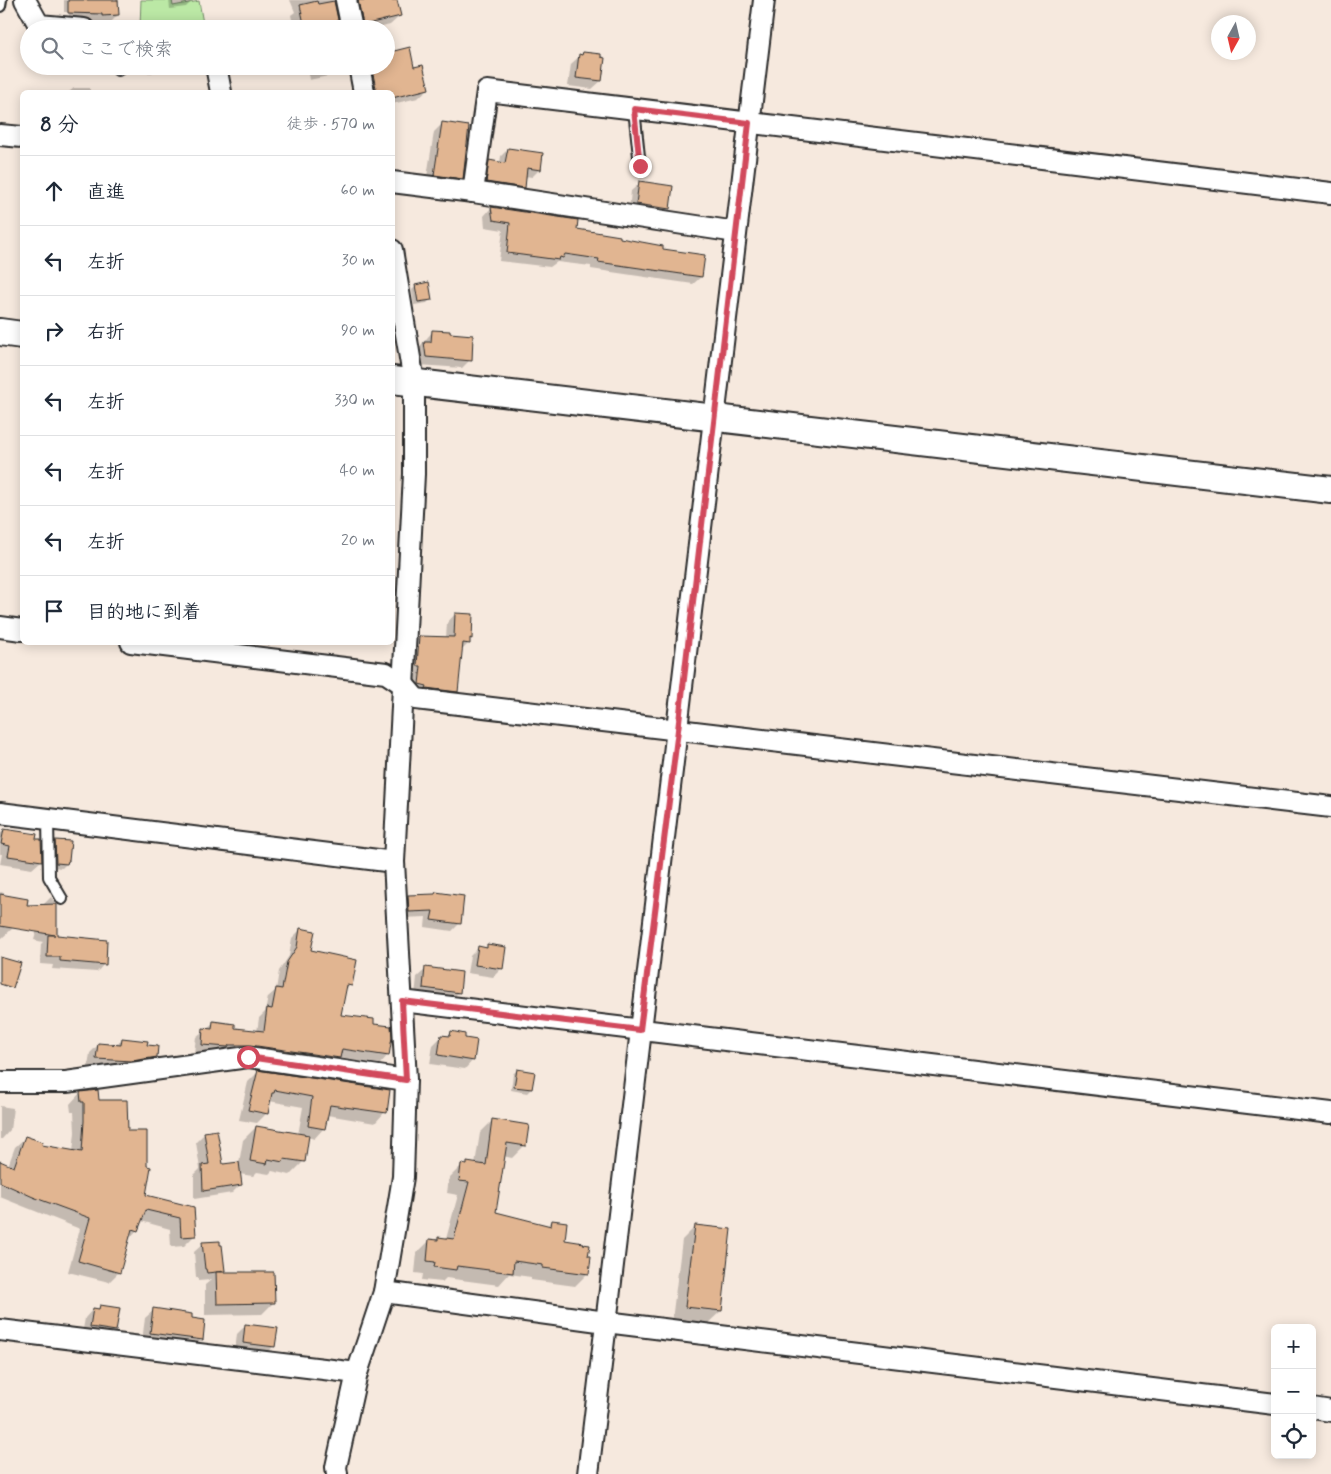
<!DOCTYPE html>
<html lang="ja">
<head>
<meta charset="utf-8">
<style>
  :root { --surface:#fff; --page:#f2f2f3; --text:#1f2937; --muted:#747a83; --line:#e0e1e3 }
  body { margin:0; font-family:Mynerve,"Klee One",sans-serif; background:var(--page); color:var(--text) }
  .controls { position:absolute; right:15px; bottom:15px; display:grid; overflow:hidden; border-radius:8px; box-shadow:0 2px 12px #0003 }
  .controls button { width:45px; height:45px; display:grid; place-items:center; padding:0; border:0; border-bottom:1px solid var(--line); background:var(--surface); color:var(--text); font:25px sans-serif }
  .compass { position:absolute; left:1211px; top:15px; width:45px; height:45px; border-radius:50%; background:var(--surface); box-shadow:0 2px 12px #0003; rotate:188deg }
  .stop { position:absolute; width:15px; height:15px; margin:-11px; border:4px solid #d1495b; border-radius:50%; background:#fff }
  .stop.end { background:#d1495b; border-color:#fff; box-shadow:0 1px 5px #0008 }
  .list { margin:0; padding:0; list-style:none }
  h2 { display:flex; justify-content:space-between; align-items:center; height:65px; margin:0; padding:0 20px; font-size:21px }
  h2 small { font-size:16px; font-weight:400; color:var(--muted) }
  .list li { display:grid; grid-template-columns:32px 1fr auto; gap:15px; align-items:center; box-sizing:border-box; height:70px; padding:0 20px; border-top:1px solid var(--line) }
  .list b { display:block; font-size:19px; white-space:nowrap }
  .list em { font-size:16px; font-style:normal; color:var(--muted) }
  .icon { flex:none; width:28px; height:28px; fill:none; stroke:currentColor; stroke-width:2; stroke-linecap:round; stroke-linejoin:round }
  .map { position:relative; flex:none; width:1331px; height:1474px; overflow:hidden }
  .search { position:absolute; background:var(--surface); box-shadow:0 2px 12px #0003; left:20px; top:20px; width:375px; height:55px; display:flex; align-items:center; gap:12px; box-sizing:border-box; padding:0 18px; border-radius:28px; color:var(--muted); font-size:19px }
  .panel { position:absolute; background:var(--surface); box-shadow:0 2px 12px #0003; left:20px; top:90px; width:375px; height:555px; border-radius:8px }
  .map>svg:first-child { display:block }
</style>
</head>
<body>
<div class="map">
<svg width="1331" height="1474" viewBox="0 0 1331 1474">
  <rect width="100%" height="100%" fill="#f6e9de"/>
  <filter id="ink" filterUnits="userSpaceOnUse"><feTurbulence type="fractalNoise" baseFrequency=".02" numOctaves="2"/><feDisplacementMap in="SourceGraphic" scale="10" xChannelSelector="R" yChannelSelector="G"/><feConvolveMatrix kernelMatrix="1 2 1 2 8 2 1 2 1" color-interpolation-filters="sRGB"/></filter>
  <g filter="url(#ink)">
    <!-- green -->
    <path fill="#bbe8a5" stroke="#738a68" d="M 141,0 L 172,0 L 173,6 L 199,1 L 204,29 L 155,29 L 140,27 Z"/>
    <!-- shadow -->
    <g fill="#0003">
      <path d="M 64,0 L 117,0 L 118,15 L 109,24 L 94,24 L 94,22 L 69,21 L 69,12 L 64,12 Z"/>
      <path d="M 169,0 L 193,0 L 186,7 L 170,9 Z"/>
      <path d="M 290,0 L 333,0 L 339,29 L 294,29 L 291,15 L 295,12 Z"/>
      <path d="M 344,0 L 396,0 L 400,16 L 390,25 L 374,29 L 352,29 Z"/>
      <path d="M 394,49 L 394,52 L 414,69 L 428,89 L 418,98 L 392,104 L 392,92 L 366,92 L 358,66 L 386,66 L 386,51 Z"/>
      <path d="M 583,53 L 601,81 L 592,89 L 568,86 L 571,64 Z"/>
      <path d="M 118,66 L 159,66 L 152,73 L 118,72 Z"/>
      <path d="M 307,66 L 341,66 L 338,70 L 333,71 L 328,76 L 309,80 Z"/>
      <path d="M 74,88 L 90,88 L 90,92 L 93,92 L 69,92 Z"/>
      <path d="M 443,123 L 462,178 L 453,187 L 426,183 L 434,132 Z"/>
      <path d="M 508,149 L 540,169 L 532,177 L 525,176 L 523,187 L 516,194 L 480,189 L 483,169 L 490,162 L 500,163 L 501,156 Z"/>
      <path d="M 640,183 L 669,208 L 661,217 L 629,212 L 631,191 Z"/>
      <path d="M 491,208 L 575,230 L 661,250 L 701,277 L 693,284 L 591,269 L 591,266 L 557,262 L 550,267 L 499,261 L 503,230 L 485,227 L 484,216 Z"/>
      <path d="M 416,286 L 431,299 L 427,303 L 414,305 L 412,290 Z"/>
      <path d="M 433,331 L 470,360 L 462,368 L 419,365 L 416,351 Z"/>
      <path d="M 392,334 L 395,349 L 392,351 Z"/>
      <path d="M 455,614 L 471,638 L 469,643 L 460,652 L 457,691 L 448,700 L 412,693 L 410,646 L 419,637 L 446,638 L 447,623 Z"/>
      <path d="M 4,830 L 41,861 L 32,869 L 0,864 L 2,854 L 0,854 L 0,834 Z"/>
      <path d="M 56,841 L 66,864 L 62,868 L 52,867 L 52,845 Z"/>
      <path d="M 0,892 L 4,893 L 13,928 L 2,938 L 0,938 Z"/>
      <path d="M 436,893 L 459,924 L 452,931 L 425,927 L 426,917 L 402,918 L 401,903 L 408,896 L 434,895 Z"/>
      <path d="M 51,897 L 56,904 L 56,937 L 104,964 L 97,972 L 52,969 L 53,965 L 40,964 L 41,944 L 43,942 L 34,940 L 44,904 Z"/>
      <path d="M 300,930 L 310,951 L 350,985 L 344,991 L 339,1016 L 372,1025 L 388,1055 L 380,1064 L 339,1058 L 331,1066 L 194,1053 L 196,1037 L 213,1023 L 233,1030 L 257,1032 L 259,1018 L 265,1012 L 268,997 L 276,990 L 279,971 L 289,956 L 292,938 Z"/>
      <path d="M 488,946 L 502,968 L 493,977 L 467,973 L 470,956 L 478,948 L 485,949 Z"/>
      <path d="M 426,969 L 459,992 L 450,1001 L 415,996 L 417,977 Z"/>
      <path d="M 451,1033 L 463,1039 L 473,1060 L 465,1069 L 430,1064 L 433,1045 L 442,1036 L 447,1037 Z"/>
      <path d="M 122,1039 L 146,1046 L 156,1057 L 147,1066 L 122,1069 L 88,1067 L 90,1053 L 99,1044 L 115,1046 Z"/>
      <path d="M 517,1070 L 531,1089 L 527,1093 L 511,1090 L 513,1074 Z"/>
      <path d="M 258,1072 L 385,1112 L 375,1123 L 327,1115 L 324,1128 L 314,1139 L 308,1137 L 304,1161 L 290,1175 L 272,1171 L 269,1174 L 257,1172 L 253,1176 L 239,1174 L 241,1184 L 232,1193 L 194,1199 L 194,1175 L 200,1169 L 196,1142 L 205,1133 L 222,1165 L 239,1163 L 243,1140 L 256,1127 L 298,1135 L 303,1107 L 269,1101 L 267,1113 L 257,1123 L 239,1120 L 248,1082 Z"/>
      <path d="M 80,1093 L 97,1102 L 127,1132 L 145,1196 L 193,1208 L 194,1236 L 184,1246 L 171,1247 L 170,1229 L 141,1221 L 137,1230 L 128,1240 L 119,1272 L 109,1282 L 68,1272 L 80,1229 L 0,1197 L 0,1163 L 8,1166 L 15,1147 L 26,1137 L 40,1146 L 73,1152 L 75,1132 L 74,1112 L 71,1112 L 70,1104 Z"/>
      <path d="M 0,1106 L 13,1108 L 10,1130 L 2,1139 L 0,1139 Z"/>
      <path d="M 492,1121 L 525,1145 L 512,1158 L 503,1156 L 495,1213 L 547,1226 L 552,1221 L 563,1242 L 587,1257 L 588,1273 L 575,1286 L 531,1280 L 531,1277 L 509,1274 L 499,1285 L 446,1278 L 442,1282 L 422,1280 L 423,1274 L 415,1273 L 417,1253 L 430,1240 L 436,1241 L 439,1238 L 446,1239 L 458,1195 L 447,1193 L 449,1178 L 462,1165 L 465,1166 L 468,1163 L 475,1164 L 480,1133 Z"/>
      <path d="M 695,1227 L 721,1311 L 707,1324 L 672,1320 L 682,1240 Z"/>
      <path d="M 203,1244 L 223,1271 L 221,1274 L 274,1302 L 262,1314 L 205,1315 L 205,1285 L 211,1280 L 198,1281 L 198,1277 L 196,1277 L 194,1252 Z"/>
      <path d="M 100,1306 L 115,1331 L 107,1339 L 82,1335 L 85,1318 L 93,1309 L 97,1310 Z"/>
      <path d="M 154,1310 L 191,1319 L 201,1340 L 193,1348 L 142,1341 L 145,1318 Z"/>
      <path d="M 245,1326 L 274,1346 L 265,1355 L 235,1351 L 237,1334 Z"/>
    </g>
    <!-- building -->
    <g fill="#e1b591" stroke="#2b2b2b">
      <path d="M 68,0 L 118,0 L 119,15 L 102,16 L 102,14 L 68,13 Z"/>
      <path d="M 358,0 L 397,0 L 401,16 L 363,25 Z"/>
      <path d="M 317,1 L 318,4 L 334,1 L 340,29 L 305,29 L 300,5 Z"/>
      <path d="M 410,47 L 414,67 L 423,65 L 429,89 L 392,98 L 392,92 L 377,92 L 371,66 L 386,66 L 386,53 Z"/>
      <path d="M 583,52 L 601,54 L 601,57 L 605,58 L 602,81 L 576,78 L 579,54 L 582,55 Z"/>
      <path d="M 442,122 L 469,126 L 463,179 L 434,175 Z"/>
      <path d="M 508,148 L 543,153 L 541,170 L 527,168 L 525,188 L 486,182 L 489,160 L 505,163 Z"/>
      <path d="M 639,181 L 673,186 L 670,209 L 636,204 Z"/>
      <path d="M 491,207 L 578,220 L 577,229 L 620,236 L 620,238 L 663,246 L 663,249 L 705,255 L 702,277 L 598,262 L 599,259 L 565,254 L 563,258 L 560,257 L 559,260 L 507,253 L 510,223 L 493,220 Z"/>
      <path d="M 429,282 L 432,300 L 418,302 L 415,285 Z"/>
      <path d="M 432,330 L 450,331 L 450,333 L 473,335 L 472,361 L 426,357 L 424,342 L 431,342 Z"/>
      <path d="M 455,613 L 473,614 L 472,639 L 470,638 L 470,644 L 463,643 L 458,692 L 426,688 L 427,686 L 419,684 L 421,666 L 417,666 L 419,636 L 454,637 Z"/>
      <path d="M 4,829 L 37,834 L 36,839 L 41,839 L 42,861 L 8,856 L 10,846 L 1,844 Z"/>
      <path d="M 55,840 L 71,841 L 69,861 L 68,861 L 67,864 L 56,863 Z"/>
      <path d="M 436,892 L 464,896 L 461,924 L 431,920 L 433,911 L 409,912 L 408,895 L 435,894 Z"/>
      <path d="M 0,894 L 28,899 L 27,905 L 57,904 L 57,935 L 107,940 L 106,965 L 60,961 L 60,957 L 47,957 L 48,935 L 55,935 L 0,926 Z"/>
      <path d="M 300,928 L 315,931 L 311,950 L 357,960 L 352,986 L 347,985 L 341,1015 L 374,1019 L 374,1024 L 391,1026 L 392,1037 L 389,1056 L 342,1049 L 340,1058 L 250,1045 L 229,1045 L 228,1047 L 202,1045 L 203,1028 L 212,1029 L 213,1021 L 235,1024 L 235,1028 L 264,1031 L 267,1008 L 272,1009 L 276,988 L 282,989 L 287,962 L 297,947 Z"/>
      <path d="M 487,944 L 506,947 L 503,969 L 475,965 L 478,946 L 487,948 Z"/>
      <path d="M 0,957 L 21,963 L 13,988 L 0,984 Z"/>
      <path d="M 425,967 L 462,972 L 460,993 L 423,988 Z"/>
      <path d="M 451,1031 L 465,1034 L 465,1038 L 477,1040 L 474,1061 L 438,1055 L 441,1035 L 450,1036 Z"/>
      <path d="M 122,1038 L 148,1041 L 147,1045 L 158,1046 L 157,1057 L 132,1061 L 96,1059 L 98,1043 L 121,1045 Z"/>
      <path d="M 517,1069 L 535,1072 L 532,1089 L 514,1087 Z"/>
      <path d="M 258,1070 L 390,1090 L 387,1113 L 330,1105 L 325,1129 L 308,1126 L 312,1097 L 275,1090 L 274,1093 L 272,1093 L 268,1114 L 248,1110 Z"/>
      <path d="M 98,1090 L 99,1100 L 127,1100 L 128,1131 L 147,1131 L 147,1166 L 151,1167 L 146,1195 L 194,1207 L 196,1236 L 181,1237 L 180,1218 L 146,1210 L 138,1231 L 132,1229 L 120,1273 L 78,1261 L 90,1218 L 33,1197 L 0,1182 L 0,1161 L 14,1167 L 25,1136 L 43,1142 L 42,1145 L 82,1152 L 84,1121 L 84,1102 L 81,1102 L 80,1092 Z"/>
      <path d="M 492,1119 L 529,1125 L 526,1146 L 507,1143 L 496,1212 L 551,1226 L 552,1220 L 567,1222 L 565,1240 L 584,1243 L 583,1244 L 590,1245 L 588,1256 L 591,1256 L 589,1274 L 543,1268 L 543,1265 L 514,1261 L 513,1273 L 457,1266 L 456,1270 L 434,1267 L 435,1262 L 427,1261 L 429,1239 L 438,1240 L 438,1237 L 454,1239 L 469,1182 L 459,1181 L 461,1164 L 467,1165 L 467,1162 L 486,1165 Z"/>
      <path d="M 256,1126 L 309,1135 L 305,1162 L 284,1159 L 283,1162 L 268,1159 L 267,1164 L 250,1161 Z"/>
      <path d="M 217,1130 L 223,1164 L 239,1162 L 242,1185 L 203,1191 L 202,1165 L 209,1164 L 204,1132 Z"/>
      <path d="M 695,1225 L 731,1229 L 722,1311 L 685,1307 Z"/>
      <path d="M 220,1241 L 220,1245 L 222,1245 L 225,1271 L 207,1273 L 206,1269 L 205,1269 L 202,1242 Z"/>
      <path d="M 216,1272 L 274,1272 L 275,1303 L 217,1304 Z"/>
      <path d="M 100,1305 L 120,1308 L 116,1331 L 90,1327 L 93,1308 L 99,1309 Z"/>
      <path d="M 153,1308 L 192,1314 L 192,1318 L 205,1320 L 203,1340 L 150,1333 Z"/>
      <path d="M 245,1324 L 278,1328 L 275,1347 L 243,1343 Z"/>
    </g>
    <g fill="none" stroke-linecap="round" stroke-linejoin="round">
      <!-- service casing -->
      <g stroke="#2b2b2b" stroke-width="14">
        <g id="service">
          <path d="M 0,6 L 1,0"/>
          <path d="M 118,70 L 118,66"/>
          <path d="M 634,109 L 640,166"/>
          <path d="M 48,819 L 49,877 L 62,899"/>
        </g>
      </g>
      <!-- minor casing -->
      <g stroke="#2b2b2b" stroke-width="24">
        <g id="minor">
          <path d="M 25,0 L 39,25 L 84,29"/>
          <path d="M 346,0 L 352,29"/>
          <path d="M 216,66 L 221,92"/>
          <path d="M 359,66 L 364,92"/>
          <path d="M 0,135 L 22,137"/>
          <path d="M 392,182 L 473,192 L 736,232"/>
          <path d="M 473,192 L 487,91 L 1331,193"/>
          <path d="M 0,627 L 22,630"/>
          <path d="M 131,642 L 386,673 L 404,685 L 416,699 L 1331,807"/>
          <path d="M 0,813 L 394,862"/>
          <path d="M 402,1001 L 1331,1113"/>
          <path d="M 0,1082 L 66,1082 L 248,1057 L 406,1080"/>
          <path d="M 384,1292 L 606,1322 L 1275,1404"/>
          <path d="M 0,1330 L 357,1373"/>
          <path d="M 1312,1408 L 1331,1411"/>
          <path d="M 337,1474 L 336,1467 L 357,1373 L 384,1292 L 403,1177 L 406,1080 L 394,862 L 414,474 L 414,382 L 392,250"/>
          <path d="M 588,1474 L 764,0"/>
        </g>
      </g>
      <!-- tertiary casing -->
      <g stroke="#2b2b2b" stroke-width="30">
        <g id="tertiary">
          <path d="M 0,332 L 22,335"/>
          <path d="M 392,380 L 1331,490"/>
        </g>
      </g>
      <!-- service -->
      <use href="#service" stroke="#fff" stroke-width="10"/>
      <!-- minor -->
      <use href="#minor" stroke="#fff" stroke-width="20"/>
      <!-- tertiary -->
      <use href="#tertiary" stroke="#fff" stroke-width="26"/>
    </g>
  </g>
  <g fill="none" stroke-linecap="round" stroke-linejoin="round" filter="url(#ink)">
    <!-- route -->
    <path stroke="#d1495b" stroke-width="6" d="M 248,1057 L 406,1080 L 402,1001 L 640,1030 L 678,730 L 749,123 L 634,109 L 640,166"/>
  </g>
</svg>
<div class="controls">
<button>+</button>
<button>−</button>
<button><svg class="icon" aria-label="locate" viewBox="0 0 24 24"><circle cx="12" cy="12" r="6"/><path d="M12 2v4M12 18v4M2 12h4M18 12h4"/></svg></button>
</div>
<svg class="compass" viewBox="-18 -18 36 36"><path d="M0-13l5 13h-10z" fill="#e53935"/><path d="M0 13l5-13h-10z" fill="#747a83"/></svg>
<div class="stop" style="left:248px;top:1057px"></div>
<div class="stop end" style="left:640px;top:166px"></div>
<div class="search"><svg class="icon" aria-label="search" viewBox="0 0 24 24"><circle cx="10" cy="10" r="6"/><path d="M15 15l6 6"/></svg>ここで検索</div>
<section class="panel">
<h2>8 分<small>徒歩 · 570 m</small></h2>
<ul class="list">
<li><svg class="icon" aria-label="ahead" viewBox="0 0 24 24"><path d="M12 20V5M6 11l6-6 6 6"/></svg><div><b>直進</b></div><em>60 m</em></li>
<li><svg class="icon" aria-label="left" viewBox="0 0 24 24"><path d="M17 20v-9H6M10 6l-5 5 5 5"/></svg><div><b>左折</b></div><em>30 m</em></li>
<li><svg class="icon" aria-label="right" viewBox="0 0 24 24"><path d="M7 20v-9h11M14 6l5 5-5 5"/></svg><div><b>右折</b></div><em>90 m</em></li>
<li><svg class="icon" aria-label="left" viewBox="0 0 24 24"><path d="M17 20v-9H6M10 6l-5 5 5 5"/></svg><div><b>左折</b></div><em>330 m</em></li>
<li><svg class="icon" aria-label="left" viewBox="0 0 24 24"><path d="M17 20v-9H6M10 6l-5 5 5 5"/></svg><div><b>左折</b></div><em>40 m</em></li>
<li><svg class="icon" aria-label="left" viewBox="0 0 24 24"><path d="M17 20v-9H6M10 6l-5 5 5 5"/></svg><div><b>左折</b></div><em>20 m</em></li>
<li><svg class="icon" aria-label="arrive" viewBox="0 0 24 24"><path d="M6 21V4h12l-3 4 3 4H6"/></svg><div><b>目的地に到着</b></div></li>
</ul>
</section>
</div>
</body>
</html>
